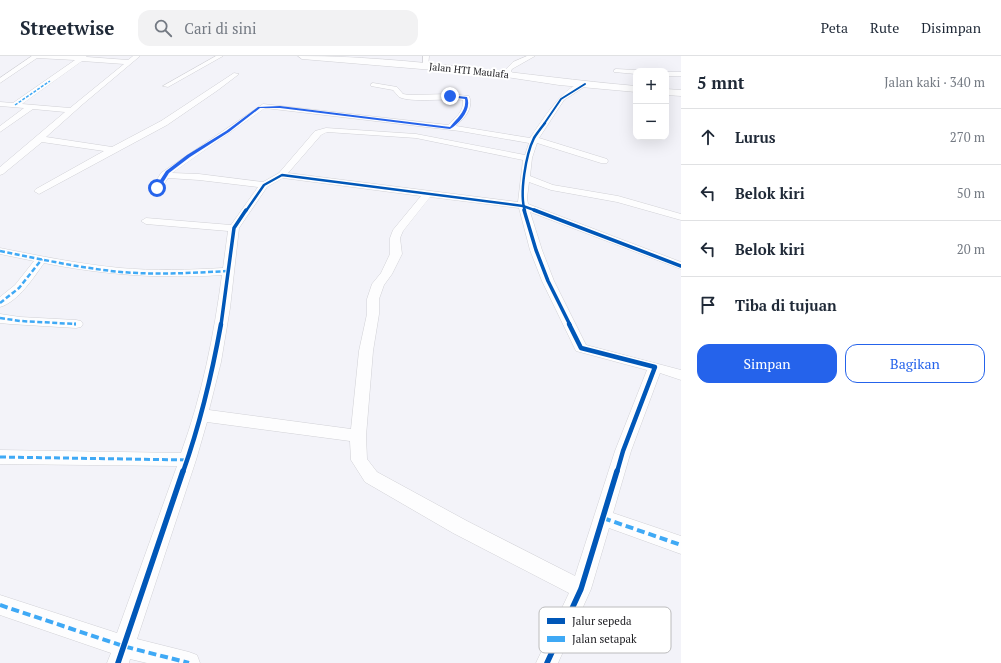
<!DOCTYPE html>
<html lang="id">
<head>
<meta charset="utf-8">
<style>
  :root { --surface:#fff; --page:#f2f2f3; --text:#1f2937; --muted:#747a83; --line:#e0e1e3; --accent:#2563eb }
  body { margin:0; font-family:"PT Serif",serif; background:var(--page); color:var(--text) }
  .controls { position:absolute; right:12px; top:12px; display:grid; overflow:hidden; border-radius:8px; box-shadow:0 4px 16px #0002 }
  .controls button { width:36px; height:36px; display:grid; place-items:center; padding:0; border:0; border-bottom:1px solid var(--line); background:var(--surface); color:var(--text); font:20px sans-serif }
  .stop { position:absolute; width:12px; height:12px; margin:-9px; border:3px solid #2563eb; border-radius:50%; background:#fff }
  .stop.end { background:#2563eb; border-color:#fff; box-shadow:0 1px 4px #0008 }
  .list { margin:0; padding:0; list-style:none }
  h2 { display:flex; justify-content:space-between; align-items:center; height:52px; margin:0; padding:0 16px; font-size:17px }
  h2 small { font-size:13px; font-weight:400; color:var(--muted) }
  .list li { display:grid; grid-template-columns:26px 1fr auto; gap:12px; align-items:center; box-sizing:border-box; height:56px; padding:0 16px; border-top:1px solid var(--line) }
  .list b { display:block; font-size:15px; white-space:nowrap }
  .list em { font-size:13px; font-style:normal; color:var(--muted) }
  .actions { display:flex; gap:8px; padding:12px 16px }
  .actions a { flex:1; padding:9px 0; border:1px solid var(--accent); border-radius:12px; text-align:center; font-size:14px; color:var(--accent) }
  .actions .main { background:var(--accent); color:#fff }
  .icon { flex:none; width:22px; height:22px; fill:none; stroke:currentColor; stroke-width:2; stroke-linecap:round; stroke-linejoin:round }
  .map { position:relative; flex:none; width:681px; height:607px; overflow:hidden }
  header { display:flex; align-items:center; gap:24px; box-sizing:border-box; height:56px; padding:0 20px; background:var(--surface); border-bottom:1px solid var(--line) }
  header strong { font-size:19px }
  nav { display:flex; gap:22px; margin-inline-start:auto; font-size:14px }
  .search { width:280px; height:36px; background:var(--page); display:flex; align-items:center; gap:10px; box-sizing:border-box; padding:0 14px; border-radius:12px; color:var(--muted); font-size:15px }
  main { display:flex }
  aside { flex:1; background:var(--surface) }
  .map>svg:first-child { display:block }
</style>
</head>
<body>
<header>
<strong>Streetwise</strong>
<div class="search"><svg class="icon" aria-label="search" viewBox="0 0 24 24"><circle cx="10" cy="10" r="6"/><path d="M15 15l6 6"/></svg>Cari di sini</div>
<nav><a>Peta</a><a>Rute</a><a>Disimpan</a></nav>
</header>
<main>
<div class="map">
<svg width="681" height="607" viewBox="0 0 681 607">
  <rect width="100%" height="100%" fill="#f3f3f9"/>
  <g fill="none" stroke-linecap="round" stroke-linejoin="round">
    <!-- street casing -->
    <g stroke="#d1d1d6" stroke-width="1">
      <g id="street">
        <path d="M 32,0 L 86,0 L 87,1 L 128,4 L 133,0 L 140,0 L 83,48 L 46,81 L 112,91 L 161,65 L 234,17 L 239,18 L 218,34 L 167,69 L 39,138 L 34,135 L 36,133 L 104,95 L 42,86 L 3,118 L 0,119 L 0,111 L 65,56 L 33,53 L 0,76 L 0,70 L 24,52 L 0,50 L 0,46 L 13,47 L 75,4 L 37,2 L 0,27 L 0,22 ZM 82,5 L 124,8 L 70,52 L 22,48 Z"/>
        <path d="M 216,0 L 223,0 L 168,31 L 163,30 Z"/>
        <path d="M 423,0 L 429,0 L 428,11 L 423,10 Z"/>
        <path d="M 527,0 L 535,0 L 512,13 L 511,15 L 514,19 L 513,20 L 509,20 L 504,15 L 513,6 Z"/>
        <path d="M 616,13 L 636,14 L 639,15 L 636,15 L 636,18 L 614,16 L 614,14 Z"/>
        <rect x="666" y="16" width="15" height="4"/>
        <path d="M 373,27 L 397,31 L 403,38 L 409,39 L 450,38 L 469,40 C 474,53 464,62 456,70 L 530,82 C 541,67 566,24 587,27 L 587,29 L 564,44 L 539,82 L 607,103 L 608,105 L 607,107 L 601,107 L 537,87 L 532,102 L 530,120 L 553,129 L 618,140 L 681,158 L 681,164 L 617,146 L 551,134 L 529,126 L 527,142 L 528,148 L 681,206 L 681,213 L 530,156 L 542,194 L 554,225 L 586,289 L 681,314 L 681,324 L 660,317 L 631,395 L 613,457 L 681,480 L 681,498 L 609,472 L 591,533 L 558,607 L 536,607 L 569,537 L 453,477 L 365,426 L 351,404 L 350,385 L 207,366 L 196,404 L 137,583 L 189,596 L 197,599 L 200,607 L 147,607 L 130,603 L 129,607 L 107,607 L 111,597 L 0,559 L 0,539 L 117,577 L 177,410 L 0,408 L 0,394 L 181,397 C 202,340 214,279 222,219 C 162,223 104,219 44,207 C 34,221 18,246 0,251 L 0,241 L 15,229 L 34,205 L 0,198 L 0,192 C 40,200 79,208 120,212 C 154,215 189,214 223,212 L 228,175 L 146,168 L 141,165 L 146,162 L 231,169 L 258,131 L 199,124 L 168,122 L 160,134 L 154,134 L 152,132 L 161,117 L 263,48 L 448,69 C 456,62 464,55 463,44 C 447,42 411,47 399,41 C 397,39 395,36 393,34 L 371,30 L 371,28 ZM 265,52 L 460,75 L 529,87 L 525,99 L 416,78 L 326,72 L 315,75 L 279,117 L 263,126 L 199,118 L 172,117 ZM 327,76 L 416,82 L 523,104 L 518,146 L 288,117 L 321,79 ZM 283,122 L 421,140 L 393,174 L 390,182 L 390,198 L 381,217 L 372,228 L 367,243 L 367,258 L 359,295 L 351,373 L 209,354 L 221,306 L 230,252 L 239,172 L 267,131 ZM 430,141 L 519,152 L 530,194 L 542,225 L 576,295 L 647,314 L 615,395 L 575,520 L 467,465 L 377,416 L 367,403 L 366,380 L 373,295 L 379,258 L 379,243 L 384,229 L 392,218 L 402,198 L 400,182 L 403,175 Z"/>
        <path d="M 0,258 L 20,261 L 76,264 L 81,265 L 83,268 L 81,271 L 76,272 L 10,268 L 0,267 Z"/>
      </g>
    </g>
    <!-- secondary casing -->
    <g stroke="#d1d1d6" stroke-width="1">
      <g id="secondary">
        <path d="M 298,0 C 411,0 523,20 636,30 L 636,36 L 559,29 L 493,19 L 302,3 Z"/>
        <path d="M 666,33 L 681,34 L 681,40 L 666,39 Z"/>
      </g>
    </g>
    <!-- street -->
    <use href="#street" fill="#fdfdfe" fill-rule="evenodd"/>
    <!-- secondary -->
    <use href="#secondary" fill="#fdfdfe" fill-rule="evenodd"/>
    <!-- quiet-far3 -->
    <path stroke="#3fa9f5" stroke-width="1.5" stroke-dasharray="3 1.5" stroke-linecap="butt" d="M 15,49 L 50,25"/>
    <!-- quiet-far2 -->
    <g stroke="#3fa9f5" stroke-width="2.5" stroke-dasharray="5 2.5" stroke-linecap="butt">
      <path d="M 0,195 C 40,203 80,212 121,216 C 156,219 192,217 228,215"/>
      <path d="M 0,247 L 19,232 L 42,203"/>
      <path d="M 0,262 L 20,265 L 76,268"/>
    </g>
    <!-- quiet-far1 -->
    <g stroke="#3fa9f5" stroke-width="3" stroke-dasharray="6 3" stroke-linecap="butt">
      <path d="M 74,268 L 76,268"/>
      <path d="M 0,401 L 188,404"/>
    </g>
    <!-- quiet -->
    <g stroke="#3fa9f5" stroke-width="4" stroke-dasharray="8 4" stroke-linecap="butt">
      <path d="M 603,462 L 681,489"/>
      <path d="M 0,549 L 123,590 L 189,607"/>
    </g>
    <!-- cycleway-far4 casing -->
    <g stroke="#fff" stroke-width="3">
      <path id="cycleway-far4" d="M 544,68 L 561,43 L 585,28"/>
    </g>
    <!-- cycleway-far3 casing -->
    <g stroke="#fff" stroke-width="4">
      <g id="cycleway-far3">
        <path d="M 246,155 L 264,129 L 282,119 L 523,150 L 537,155"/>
        <path d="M 525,155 C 519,138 526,98 534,82 C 537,77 541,72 545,67"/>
      </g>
    </g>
    <!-- cycleway-far2 casing -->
    <g stroke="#fff" stroke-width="5.5">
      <g id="cycleway-far2">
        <path d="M 524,154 L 536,194 L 548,225 L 570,269"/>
        <path d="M 534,154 L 681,210"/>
        <path d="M 221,269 L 234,172 L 246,154"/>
      </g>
    </g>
    <!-- cycleway-far1 casing -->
    <g stroke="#fff" stroke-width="7">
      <g id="cycleway-far1">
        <path d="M 569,268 L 581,292 L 655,311 L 623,395 L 617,416"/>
        <path d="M 183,416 C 200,368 212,318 221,268"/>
      </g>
    </g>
    <!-- cycleway casing -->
    <g stroke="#fff" stroke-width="8">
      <g id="cycleway">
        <path d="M 118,607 L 183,415"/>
        <path d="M 547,607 L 581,533 L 617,415"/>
      </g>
    </g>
    <!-- cycleway-far4 -->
    <use href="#cycleway-far4" stroke="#0057b8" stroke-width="2"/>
    <!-- cycleway-far3 -->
    <use href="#cycleway-far3" stroke="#0057b8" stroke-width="2.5"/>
    <!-- cycleway-far2 -->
    <use href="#cycleway-far2" stroke="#0057b8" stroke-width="3.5"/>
    <!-- cycleway-far1 -->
    <use href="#cycleway-far1" stroke="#0057b8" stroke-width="4.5"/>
    <!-- cycleway -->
    <use href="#cycleway" stroke="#0057b8" stroke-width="5.5"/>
  </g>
  <!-- route -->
  <path fill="#2563eb" d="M 449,39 L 467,41 C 472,53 460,67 450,73 L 280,52 L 260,52 L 229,76 L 190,101 L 169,117 L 159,133 L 155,132 L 166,115 L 187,99 L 226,75 L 258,51 L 280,50 L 450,71 C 457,62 467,55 465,43 L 450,41 Z"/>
  <g text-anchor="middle" stroke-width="4" stroke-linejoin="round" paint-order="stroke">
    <!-- far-street labels -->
    <g font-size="10" fill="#202024" stroke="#fff">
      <text transform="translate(469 14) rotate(6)" y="4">Jalan HTI Maulafa</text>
    </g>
  </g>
  <!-- legend -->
  <rect x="539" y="551" width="132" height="46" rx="6" fill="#fff" stroke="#bcbcbd" stroke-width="1"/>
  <rect x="547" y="562" width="18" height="6" fill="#0057b8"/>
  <rect x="547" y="580" width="18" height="6" fill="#3fa9f5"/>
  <g font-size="11" fill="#202024">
    <text x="572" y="569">Jalur sepeda</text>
    <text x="572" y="587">Jalan setapak</text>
  </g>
</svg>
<div class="controls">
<button>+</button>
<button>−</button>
</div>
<div class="stop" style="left:157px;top:132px"></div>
<div class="stop end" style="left:450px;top:40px"></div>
</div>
<aside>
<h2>5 mnt<small>Jalan kaki · 340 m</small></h2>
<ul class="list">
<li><svg class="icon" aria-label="ahead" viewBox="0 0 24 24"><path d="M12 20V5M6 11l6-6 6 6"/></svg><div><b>Lurus</b></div><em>270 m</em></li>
<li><svg class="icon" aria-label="left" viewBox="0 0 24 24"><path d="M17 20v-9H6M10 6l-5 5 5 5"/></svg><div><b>Belok kiri</b></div><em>50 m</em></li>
<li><svg class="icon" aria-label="left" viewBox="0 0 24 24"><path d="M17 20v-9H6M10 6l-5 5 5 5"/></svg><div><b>Belok kiri</b></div><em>20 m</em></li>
<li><svg class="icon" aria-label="arrive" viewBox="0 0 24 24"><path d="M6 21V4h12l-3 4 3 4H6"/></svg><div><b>Tiba di tujuan</b></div></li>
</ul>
<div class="actions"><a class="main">Simpan</a><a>Bagikan</a></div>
</aside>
</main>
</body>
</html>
